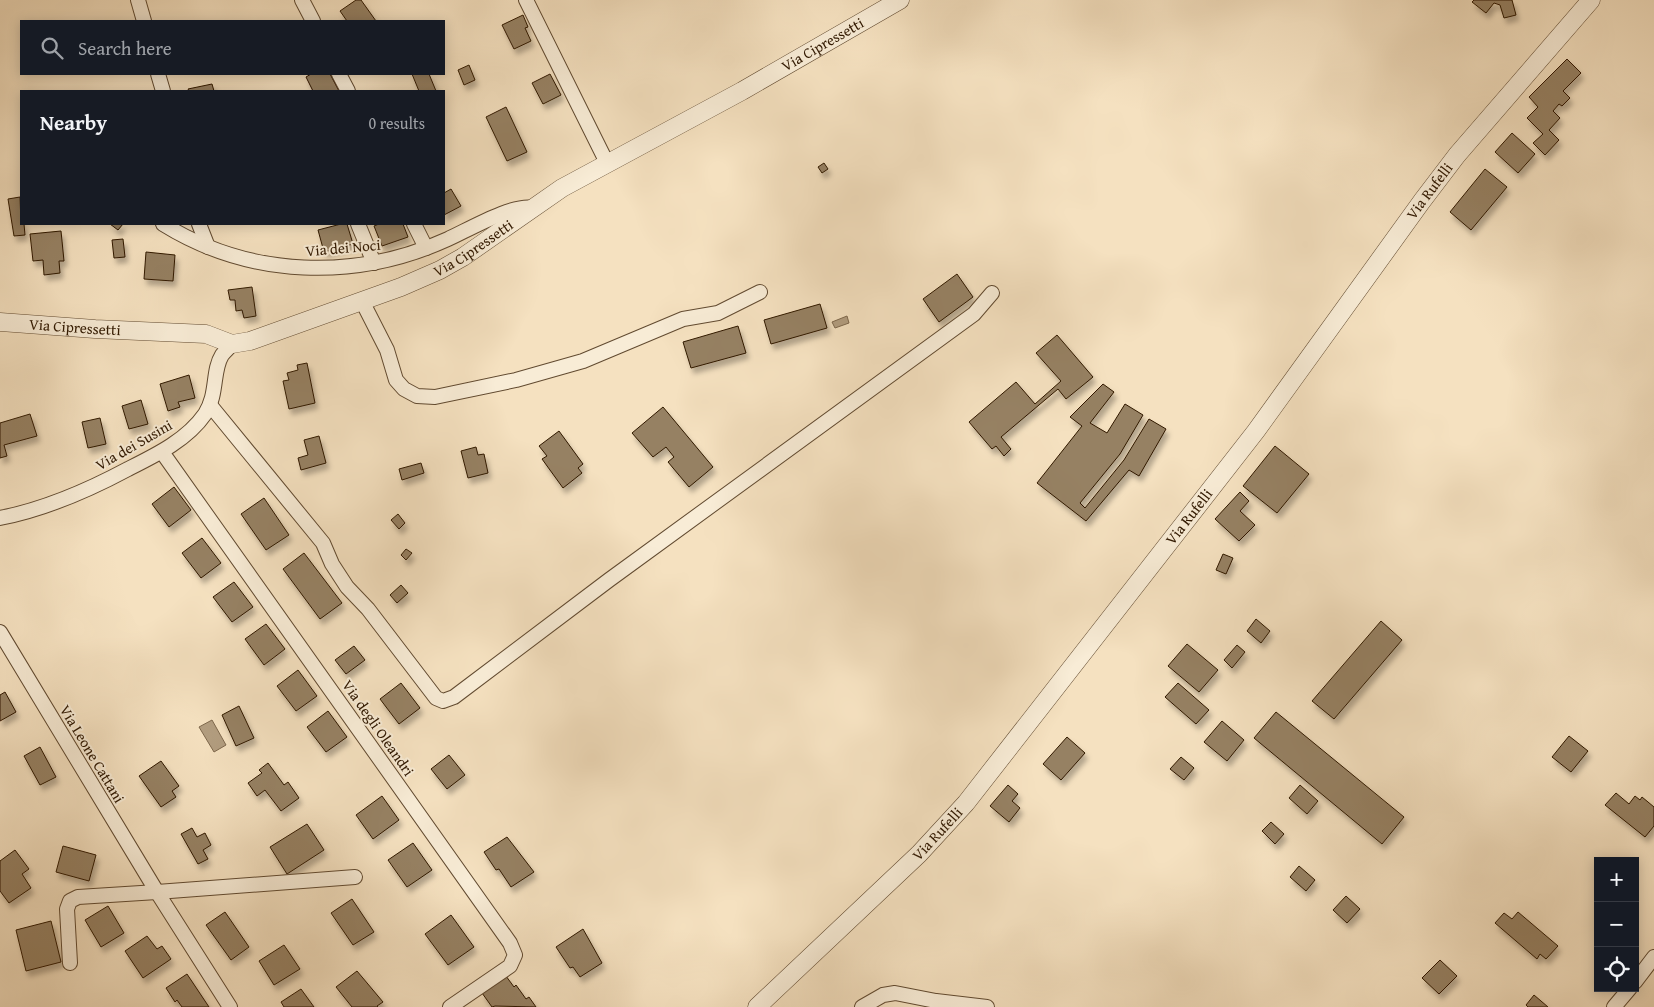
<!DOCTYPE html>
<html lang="en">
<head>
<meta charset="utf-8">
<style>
  :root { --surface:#171b24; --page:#20242c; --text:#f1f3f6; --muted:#9ea1a6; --line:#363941 }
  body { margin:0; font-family:"Gentium Book Plus",serif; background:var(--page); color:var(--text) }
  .controls { position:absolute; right:15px; bottom:15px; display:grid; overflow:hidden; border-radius:0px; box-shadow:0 2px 12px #0003 }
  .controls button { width:45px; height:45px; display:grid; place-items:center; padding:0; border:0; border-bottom:1px solid var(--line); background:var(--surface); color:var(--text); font:25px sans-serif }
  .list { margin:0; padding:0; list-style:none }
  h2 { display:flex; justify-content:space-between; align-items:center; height:65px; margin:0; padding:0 20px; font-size:21px }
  h2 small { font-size:16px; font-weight:400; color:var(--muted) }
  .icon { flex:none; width:28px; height:28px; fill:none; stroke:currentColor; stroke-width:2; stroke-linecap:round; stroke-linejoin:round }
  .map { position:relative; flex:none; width:1654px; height:1007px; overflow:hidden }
  .search { position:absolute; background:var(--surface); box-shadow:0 2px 12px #0003; left:20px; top:20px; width:425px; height:55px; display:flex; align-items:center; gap:12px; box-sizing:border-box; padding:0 18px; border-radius:0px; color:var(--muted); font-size:19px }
  .panel { position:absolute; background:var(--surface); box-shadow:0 2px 12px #0003; left:20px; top:90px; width:425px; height:135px; border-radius:0px }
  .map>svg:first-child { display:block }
</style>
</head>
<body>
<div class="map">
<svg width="1654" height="1007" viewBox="0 0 1654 1007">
  <defs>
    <filter id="shadow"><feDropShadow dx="3" dy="5.5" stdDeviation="2.5" flood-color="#0004"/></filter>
  </defs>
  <rect width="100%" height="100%" fill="#f5e1c0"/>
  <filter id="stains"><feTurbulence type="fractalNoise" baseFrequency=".004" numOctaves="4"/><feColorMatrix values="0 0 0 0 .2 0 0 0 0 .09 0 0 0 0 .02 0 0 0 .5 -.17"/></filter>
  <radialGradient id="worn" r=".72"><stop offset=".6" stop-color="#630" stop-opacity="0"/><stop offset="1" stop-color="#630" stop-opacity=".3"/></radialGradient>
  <!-- water -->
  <g fill="#b29d7f" stroke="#7e684c">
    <path d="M 847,316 L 849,323 L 835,328 L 832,322 Z"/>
    <path d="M 212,720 L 226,745 L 214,752 L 199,727 Z"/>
  </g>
  <!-- building -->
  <g fill="#968164" stroke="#301800" filter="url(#shadow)">
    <path d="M 356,0 L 361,0 L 376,21 L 347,21 L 340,11 Z"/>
    <path d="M 1474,0 L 1512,0 L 1516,15 L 1504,18 L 1500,5 L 1494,3 L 1486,13 L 1472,2 Z"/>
    <path d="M 523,15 L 528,27 L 525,28 L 531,41 L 514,49 L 502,25 Z"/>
    <path d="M 1567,59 L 1581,73 L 1563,91 L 1570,98 L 1562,106 L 1559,104 L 1553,111 L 1560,118 L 1549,130 L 1559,140 L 1545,155 L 1533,143 L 1543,134 L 1527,118 L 1538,107 L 1529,97 Z"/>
    <path d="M 469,65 L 475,80 L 464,85 L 458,70 Z"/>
    <path d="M 311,74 L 330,74 L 339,91 L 313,91 L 306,77 Z"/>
    <path d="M 412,74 L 429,74 L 436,91 L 419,91 Z"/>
    <path d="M 550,74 L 561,95 L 543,104 L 532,83 Z"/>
    <path d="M 212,84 L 214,91 L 189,91 L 188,89 Z"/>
    <path d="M 506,107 L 527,152 L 507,161 L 486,117 Z"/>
    <path d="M 1512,133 L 1535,154 L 1518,173 L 1495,152 Z"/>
    <path d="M 824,163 L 828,169 L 822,173 L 818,167 Z"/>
    <path d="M 1485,169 L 1507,187 L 1471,230 L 1450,212 Z"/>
    <path d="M 451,189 L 461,206 L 444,215 L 444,193 Z"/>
    <path d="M 20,197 L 21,224 L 24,224 L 25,235 L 14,236 L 8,199 Z"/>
    <path d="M 110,224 L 123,224 L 118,230 Z"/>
    <path d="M 341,224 L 347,224 L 353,244 L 324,252 L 318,230 Z"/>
    <path d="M 379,224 L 403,224 L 408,237 L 382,246 L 374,226 Z"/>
    <path d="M 61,231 L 64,261 L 59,261 L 60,273 L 44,275 L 43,260 L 33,261 L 30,234 Z"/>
    <path d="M 123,239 L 125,257 L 114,258 L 112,240 Z"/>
    <path d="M 146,252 L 175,255 L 173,281 L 144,279 Z"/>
    <path d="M 957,274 L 973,297 L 939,322 L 923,299 Z"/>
    <path d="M 252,287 L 256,316 L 244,318 L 242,310 L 236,311 L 235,300 L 230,300 L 228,290 Z"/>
    <path d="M 820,304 L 827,328 L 771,344 L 764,320 Z"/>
    <path d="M 738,326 L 746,353 L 691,368 L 683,342 Z"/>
    <path d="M 1057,335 L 1093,377 L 1066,399 L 1058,389 L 1001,437 L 1011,449 L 1004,456 L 996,446 L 992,449 L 969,422 L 1016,382 L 1035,404 L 1061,381 L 1036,353 Z"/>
    <path d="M 307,363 L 315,403 L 289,409 L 283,381 L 289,380 L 287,373 L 298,370 L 297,365 Z"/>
    <path d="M 189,375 L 195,398 L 178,402 L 180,407 L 168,411 L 160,384 Z"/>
    <path d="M 1103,384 L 1114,392 L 1090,423 L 1107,433 L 1125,404 L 1143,415 L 1120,454 L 1080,503 L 1085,508 L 1124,460 L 1149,419 L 1166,429 L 1139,476 L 1129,470 L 1086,521 L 1037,483 L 1082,426 L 1070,417 Z"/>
    <path d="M 141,400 L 148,424 L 129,429 L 122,406 Z"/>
    <path d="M 663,407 L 713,467 L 689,487 L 668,462 L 674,457 L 666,447 L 653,457 L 632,433 Z"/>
    <path d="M 30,414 L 37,436 L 4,445 L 7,456 L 0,458 L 0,423 Z"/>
    <path d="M 100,418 L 106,444 L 88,448 L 82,422 Z"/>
    <path d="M 559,431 L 583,464 L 578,468 L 582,473 L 563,488 L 542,459 L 547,456 L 539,446 Z"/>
    <path d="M 319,436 L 326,463 L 301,470 L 298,458 L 308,455 L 304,440 Z"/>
    <path d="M 1275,446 L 1309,474 L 1277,513 L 1243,486 Z"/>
    <path d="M 476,447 L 478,455 L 484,454 L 488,473 L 468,478 L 461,451 Z"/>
    <path d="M 421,463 L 424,473 L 402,480 L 399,469 Z"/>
    <path d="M 174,487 L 191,510 L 169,527 L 152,504 Z"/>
    <path d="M 1240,492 L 1249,501 L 1240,511 L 1255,525 L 1239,541 L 1215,519 Z"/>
    <path d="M 264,498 L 289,535 L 266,550 L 241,514 Z"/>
    <path d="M 398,514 L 405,523 L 399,529 L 391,520 Z"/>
    <path d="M 202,538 L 221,563 L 201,578 L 182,553 Z"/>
    <path d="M 406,549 L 412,553 L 406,560 L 401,555 Z"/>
    <path d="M 304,553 L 342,603 L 320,619 L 283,569 Z"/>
    <path d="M 1223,554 L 1233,558 L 1226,574 L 1216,570 Z"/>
    <path d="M 234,582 L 253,607 L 232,622 L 213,597 Z"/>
    <path d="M 401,585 L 408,593 L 397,603 L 390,595 Z"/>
    <path d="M 1256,619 L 1270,631 L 1261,643 L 1247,631 Z"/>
    <path d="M 1381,621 L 1402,640 L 1334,719 L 1312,701 Z"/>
    <path d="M 266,624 L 285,649 L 264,665 L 245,639 Z"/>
    <path d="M 1187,644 L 1218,670 L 1199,692 L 1168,666 Z"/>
    <path d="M 1237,645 L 1245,652 L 1232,668 L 1224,660 Z"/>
    <path d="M 354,646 L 365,660 L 346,674 L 335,660 Z"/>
    <path d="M 298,670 L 317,696 L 296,711 L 277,686 Z"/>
    <path d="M 401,683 L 420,708 L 399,724 L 380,699 Z"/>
    <path d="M 1178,683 L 1209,710 L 1196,724 L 1165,697 Z"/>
    <path d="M 5,692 L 16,712 L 0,721 L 0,695 Z"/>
    <path d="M 239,706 L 254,738 L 236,746 L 222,715 Z"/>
    <path d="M 328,711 L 347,737 L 326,752 L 307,727 Z"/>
    <path d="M 1276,712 L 1404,817 L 1382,844 L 1254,738 Z"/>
    <path d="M 1222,721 L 1244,740 L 1227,761 L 1204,742 Z"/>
    <path d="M 1569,736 L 1588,751 L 1571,772 L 1552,757 Z"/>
    <path d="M 1067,737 L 1085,753 L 1061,780 L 1043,764 Z"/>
    <path d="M 40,747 L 56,777 L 40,785 L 24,756 Z"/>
    <path d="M 449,755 L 465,775 L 447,789 L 431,769 Z"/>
    <path d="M 1181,757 L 1194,768 L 1184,780 L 1170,769 Z"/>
    <path d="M 161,761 L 179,786 L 172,791 L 176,797 L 161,807 L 139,776 Z"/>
    <path d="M 268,763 L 284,785 L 288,782 L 299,798 L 281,811 L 265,790 L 257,796 L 248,783 L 262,773 L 259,770 Z"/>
    <path d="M 1008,785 L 1018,794 L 1012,801 L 1020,808 L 1009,822 L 990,806 Z"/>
    <path d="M 1300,785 L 1318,801 L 1307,814 L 1289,798 Z"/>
    <path d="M 1616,793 L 1629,804 L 1635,796 L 1640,800 L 1642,797 L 1654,807 L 1654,826 L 1645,837 L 1605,805 Z"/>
    <path d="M 382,796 L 399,820 L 373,839 L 356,815 Z"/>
    <path d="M 1271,822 L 1284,834 L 1275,844 L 1262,831 Z"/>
    <path d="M 307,824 L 324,850 L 287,874 L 270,847 Z"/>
    <path d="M 192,828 L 197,837 L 205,833 L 211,845 L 203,850 L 208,859 L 198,864 L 181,834 Z"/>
    <path d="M 507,837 L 534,872 L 511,887 L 499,869 L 496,870 L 484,852 Z"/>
    <path d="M 413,843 L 432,870 L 407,887 L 388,860 Z"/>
    <path d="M 63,846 L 96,855 L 89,881 L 56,872 Z"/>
    <path d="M 15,850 L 29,869 L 22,874 L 31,888 L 9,903 L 0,891 L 0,861 Z"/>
    <path d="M 1299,866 L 1315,880 L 1306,891 L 1290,877 Z"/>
    <path d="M 1346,896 L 1360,909 L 1347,923 L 1333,910 Z"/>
    <path d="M 352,899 L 374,932 L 353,945 L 331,913 Z"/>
    <path d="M 108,906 L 124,933 L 101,947 L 85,920 Z"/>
    <path d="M 225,912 L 249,947 L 231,960 L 206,925 Z"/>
    <path d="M 1518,912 L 1558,946 L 1546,959 L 1540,954 L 1537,959 L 1495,923 L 1504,913 L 1512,919 Z"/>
    <path d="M 451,915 L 474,947 L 448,965 L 425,934 Z"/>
    <path d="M 51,921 L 61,962 L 26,971 L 16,930 Z"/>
    <path d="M 583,929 L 602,963 L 580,977 L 573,967 L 570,968 L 556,947 Z"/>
    <path d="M 147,936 L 157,949 L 162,946 L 171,959 L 143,978 L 125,951 Z"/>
    <path d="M 284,945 L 300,969 L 274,985 L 259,961 Z"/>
    <path d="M 1440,960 L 1457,976 L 1439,994 L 1422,978 Z"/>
    <path d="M 357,971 L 383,1002 L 377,1006 L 378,1007 L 352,1007 L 336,987 Z"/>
    <path d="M 187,974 L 209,1007 L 182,1007 L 177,1000 L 175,1002 L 166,988 Z"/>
    <path d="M 506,976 L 514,987 L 516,985 L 526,999 L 529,997 L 536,1007 L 495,1006 L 492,1007 L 482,993 Z"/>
    <path d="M 301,989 L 314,1007 L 284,1007 L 281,1002 Z"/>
    <path d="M 1534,995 L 1548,1007 L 1528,1007 L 1526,1005 Z"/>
  </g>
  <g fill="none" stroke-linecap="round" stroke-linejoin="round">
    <!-- minor casing -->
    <g stroke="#614a30" stroke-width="16">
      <g id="minor">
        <path d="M 138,0 L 144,21"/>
        <path d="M 302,0 L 313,21"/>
        <path d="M 526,0 L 607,163"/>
        <path d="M 158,74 L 163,91"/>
        <path d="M 339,74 L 348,91"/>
        <path d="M 163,224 C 250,278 356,281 448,239 C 468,230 514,203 533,208"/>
        <path d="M 199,224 L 208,247"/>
        <path d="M 358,224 L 374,263"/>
        <path d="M 414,224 L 426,248"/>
        <path d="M 362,301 L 387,350 L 396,380 L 404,389 L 417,396 L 435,397 L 516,380 L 583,361 L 683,319 L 718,313 L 760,292"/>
        <path d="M 210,405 L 323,543 L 332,564 L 347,587 L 368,609 L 436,698 L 443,701 L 454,697 L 609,580 L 974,314 L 992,293"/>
        <path d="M 162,452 L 510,943 L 515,955 L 510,966 L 450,1007"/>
        <path d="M 0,518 C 46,509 87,491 128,469 C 156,455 187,440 205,414 C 218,394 212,371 222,355 C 225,351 229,348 232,344"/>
        <path d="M 0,632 L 157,892 L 230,1007"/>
        <path d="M 70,963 L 67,909 L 70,901 L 78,897 L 157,892 L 355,877"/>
        <path d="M 1635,982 L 1654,957"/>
        <path d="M 862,1007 L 883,995 L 895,993 L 936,1001 L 987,1007"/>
        <path d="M 1614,1007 L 1630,988"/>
      </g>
    </g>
    <!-- tertiary casing -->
    <g stroke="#614a30" stroke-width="19">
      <g id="tertiary">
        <path id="s1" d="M 0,322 L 95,329 L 206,334 L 232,344 L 250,341 L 401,287 L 440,270 L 463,257 L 562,188 L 742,91 L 900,0"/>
        <path id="s2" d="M 757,1007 L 919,854 L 966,803 L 1256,431 L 1422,201 L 1457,155 L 1591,0"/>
      </g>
    </g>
    <!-- minor -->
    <use href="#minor" stroke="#f8ecd6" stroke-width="14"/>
    <!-- tertiary -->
    <use href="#tertiary" stroke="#f8ecd6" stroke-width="18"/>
  </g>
  <g text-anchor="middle" stroke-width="4" stroke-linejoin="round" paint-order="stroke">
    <!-- street labels -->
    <g font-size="15" fill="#301800" stroke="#f8ecd6">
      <text dy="5" stroke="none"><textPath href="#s1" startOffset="900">Via Cipressetti</textPath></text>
      <text dy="5" stroke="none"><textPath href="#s2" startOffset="1060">Via Rufelli</textPath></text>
      <text dy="5" stroke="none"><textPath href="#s1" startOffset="495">Via Cipressetti</textPath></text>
      <text transform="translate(343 248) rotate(-5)" y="5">Via dei Noci</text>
      <text dy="5" stroke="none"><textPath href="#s1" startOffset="75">Via Cipressetti</textPath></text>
      <text transform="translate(134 445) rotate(-30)" y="5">Via dei Susini</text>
      <text dy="5" stroke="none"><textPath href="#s2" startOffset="655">Via Rufelli</textPath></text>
      <text transform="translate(378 728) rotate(55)" y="5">Via degli Oleandri</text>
      <text transform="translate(92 754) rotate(59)" y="5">Via Leone Cattani</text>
      <text dy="5" stroke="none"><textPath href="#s2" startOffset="250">Via Rufelli</textPath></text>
    </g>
  </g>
  <rect width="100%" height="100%" filter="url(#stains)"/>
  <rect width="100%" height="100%" fill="url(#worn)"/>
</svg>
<div class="controls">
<button>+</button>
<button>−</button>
<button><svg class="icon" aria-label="locate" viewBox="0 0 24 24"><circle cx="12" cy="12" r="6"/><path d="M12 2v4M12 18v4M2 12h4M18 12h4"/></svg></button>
</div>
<div class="search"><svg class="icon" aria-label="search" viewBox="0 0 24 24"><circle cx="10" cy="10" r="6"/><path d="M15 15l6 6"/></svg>Search here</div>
<section class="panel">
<h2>Nearby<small>0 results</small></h2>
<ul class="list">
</ul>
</section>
</div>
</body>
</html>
